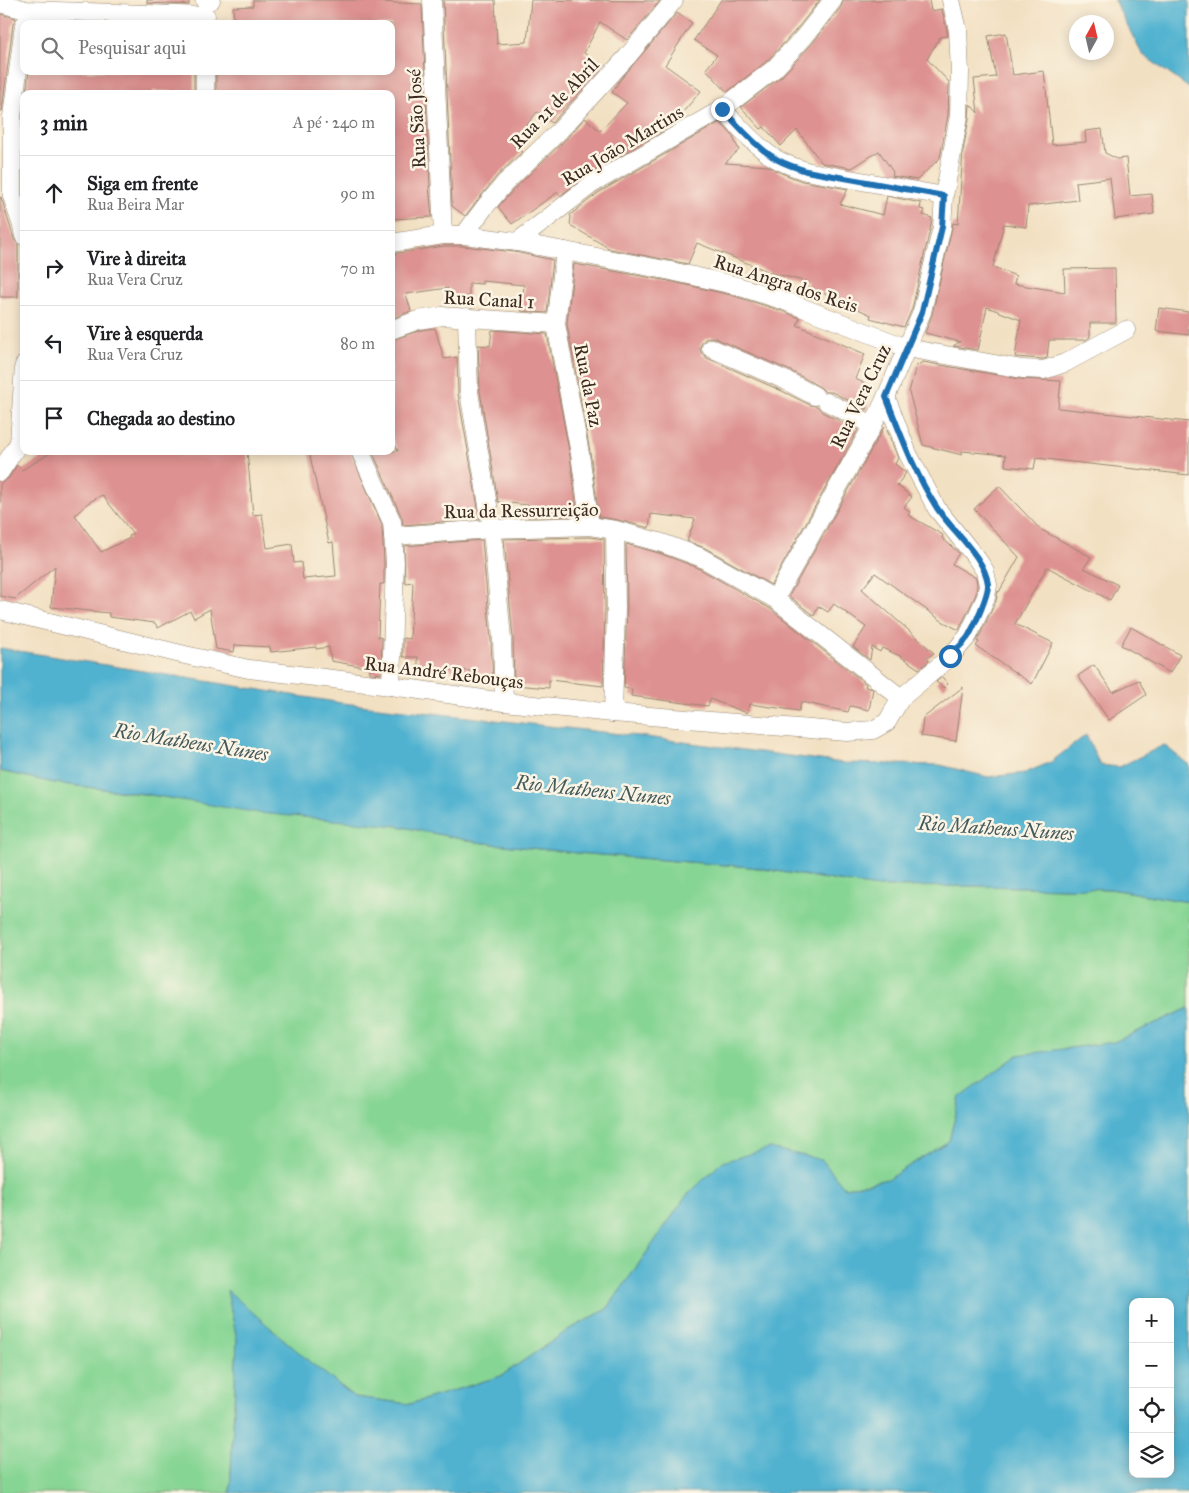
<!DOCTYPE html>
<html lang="pt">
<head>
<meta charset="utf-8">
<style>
  :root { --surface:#fff; --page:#f6f6f6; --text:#202124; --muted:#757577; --line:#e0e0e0 }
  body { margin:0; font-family:"IM FELL Great Primer",serif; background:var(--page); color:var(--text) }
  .controls { position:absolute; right:15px; bottom:15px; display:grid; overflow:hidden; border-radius:10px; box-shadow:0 2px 12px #0003 }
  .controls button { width:45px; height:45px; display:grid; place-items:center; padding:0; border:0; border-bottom:1px solid var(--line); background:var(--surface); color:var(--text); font:25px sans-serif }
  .compass { position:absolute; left:1069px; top:15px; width:45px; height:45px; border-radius:50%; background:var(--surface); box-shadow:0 2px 12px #0003; rotate:8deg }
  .stop { position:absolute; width:15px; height:15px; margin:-11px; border:4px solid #1f6fb2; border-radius:50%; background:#fff }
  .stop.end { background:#1f6fb2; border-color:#fff; box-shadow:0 1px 5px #0008 }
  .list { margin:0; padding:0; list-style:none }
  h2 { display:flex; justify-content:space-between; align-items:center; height:65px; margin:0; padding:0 20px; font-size:21px }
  h2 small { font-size:16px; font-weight:400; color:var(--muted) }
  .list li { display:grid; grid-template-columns:32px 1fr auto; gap:15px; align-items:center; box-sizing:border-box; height:75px; padding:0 20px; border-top:1px solid var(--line) }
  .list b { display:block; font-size:19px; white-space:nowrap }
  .list p { margin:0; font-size:16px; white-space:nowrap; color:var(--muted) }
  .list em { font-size:16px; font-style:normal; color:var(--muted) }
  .icon { flex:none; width:28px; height:28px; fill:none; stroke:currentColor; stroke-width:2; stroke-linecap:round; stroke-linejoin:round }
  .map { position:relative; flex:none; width:1189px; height:1493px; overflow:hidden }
  .search { position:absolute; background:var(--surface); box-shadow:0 2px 12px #0003; left:20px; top:20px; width:375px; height:55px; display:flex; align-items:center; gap:12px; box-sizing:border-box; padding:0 18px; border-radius:10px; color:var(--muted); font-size:19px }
  .panel { position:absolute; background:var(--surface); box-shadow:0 2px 12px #0003; left:20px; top:90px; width:375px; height:365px; border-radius:10px }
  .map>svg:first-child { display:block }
</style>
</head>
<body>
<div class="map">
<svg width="1189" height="1493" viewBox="0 0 1189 1493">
  <rect width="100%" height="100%" fill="#fcf5e5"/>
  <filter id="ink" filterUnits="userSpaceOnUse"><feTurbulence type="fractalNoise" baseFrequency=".02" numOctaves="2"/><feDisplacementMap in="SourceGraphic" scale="10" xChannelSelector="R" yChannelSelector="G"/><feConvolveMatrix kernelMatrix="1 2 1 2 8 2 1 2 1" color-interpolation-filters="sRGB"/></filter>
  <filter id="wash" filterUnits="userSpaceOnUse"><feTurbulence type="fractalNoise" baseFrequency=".0096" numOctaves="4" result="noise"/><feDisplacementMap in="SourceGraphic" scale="20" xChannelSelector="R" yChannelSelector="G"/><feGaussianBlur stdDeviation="1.12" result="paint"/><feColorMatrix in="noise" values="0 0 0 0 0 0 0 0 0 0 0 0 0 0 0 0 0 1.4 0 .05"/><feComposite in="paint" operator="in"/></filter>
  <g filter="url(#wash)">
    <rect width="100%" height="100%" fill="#f2e0c2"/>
    <!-- green -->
    <path fill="#87d594" stroke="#618059" d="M 0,771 L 54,783 L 398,826 L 476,842 L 576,853 L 751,867 L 877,887 L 977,886 L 1110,889 L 1189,902 L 1189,1008 L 1114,1042 L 1017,1056 L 960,1097 L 949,1141 L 888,1179 L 845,1188 L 822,1160 L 687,1195 L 607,1309 L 570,1329 L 501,1376 L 410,1404 L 355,1397 L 311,1363 L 227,1291 L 237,1340 L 230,1493 L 0,1493 Z"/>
    <!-- water -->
    <g fill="#51b2d0" stroke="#466e77" fill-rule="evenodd">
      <path d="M 1114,0 L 1189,0 L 1189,88 L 1142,54 Z"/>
      <path d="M 0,648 L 342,703 L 638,736 L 843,763 L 940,765 L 988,777 L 1025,773 L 1051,762 L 1086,735 L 1100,765 L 1119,767 L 1164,745 L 1189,765 L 1189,902 L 1110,889 L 977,886 L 877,887 L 751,867 L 576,853 L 476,842 L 398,826 L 259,813 L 145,794 L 54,783 L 0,771 Z"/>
      <path d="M 1189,1008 L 1189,1493 L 230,1493 L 237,1340 L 227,1290 L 311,1363 L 355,1397 L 410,1404 L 501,1376 L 570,1329 L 607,1309 L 687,1195 L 722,1162 L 770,1148 L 822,1160 L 845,1188 L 888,1179 L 949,1141 L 960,1097 L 1018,1055 L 1114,1042 ZM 1133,1302 L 1170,1302 L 1170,1474 L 1133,1474 Z"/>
    </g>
    <g id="blocks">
      <!-- building -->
      <g fill="#dd9190" fill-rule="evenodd">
        <path d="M 147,0 L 189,0 L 189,5 L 147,3 Z"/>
        <path d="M 253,0 L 378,0 L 378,2 L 422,4 L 430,187 L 429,186 L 432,217 L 391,219 L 391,94 L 222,94 L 222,92 L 216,92 L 216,71 L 391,71 L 391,24 L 234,24 L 233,7 L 253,6 Z"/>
        <path d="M 443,0 L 495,0 L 497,44 L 527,42 L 531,0 L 660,1 L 627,40 L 600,22 L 584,53 L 603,67 L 552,123 L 537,112 L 512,144 L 522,152 L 497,176 L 465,216 L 452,206 Z"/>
        <path d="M 721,0 L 820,0 L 796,30 L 767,61 L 727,92 L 706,69 L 717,55 L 694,40 Z"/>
        <path d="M 843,0 L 929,0 L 931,11 L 942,9 L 948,36 L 940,37 L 927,59 L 949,82 L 948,115 L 940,158 L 917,180 L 892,176 L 893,172 L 879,151 L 852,168 L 822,163 L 797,130 L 781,146 L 764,127 L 761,129 L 741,107 L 782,76 L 812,44 L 841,7 Z"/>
        <path d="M 677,13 L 692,23 L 665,65 L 701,91 L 670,127 L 587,175 L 560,196 L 558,192 L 512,224 L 498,207 L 513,190 L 567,138 L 585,118 L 600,131 L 627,103 L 612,92 L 620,80 Z"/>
        <path d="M 0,14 L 16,18 L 13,24 L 2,111 L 0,111 Z"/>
        <path d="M 34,21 L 64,22 L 64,24 L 34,24 Z"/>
        <path d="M 1006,33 L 1013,75 L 1044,71 L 1052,145 L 1086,142 L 1085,131 L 1102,129 L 1105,153 L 1117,159 L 1126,158 L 1130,196 L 1152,194 L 1154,214 L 1115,219 L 1110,178 L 1076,182 L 1078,200 L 1028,206 L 1026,227 L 1004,224 L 993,267 L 1016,276 L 1014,284 L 1065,292 L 1064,269 L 1115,268 L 1116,323 L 1090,323 L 1090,337 L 1086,340 L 1049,340 L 1047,358 L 1043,359 L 1015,357 L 1021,320 L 987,307 L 978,350 L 953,346 L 960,342 L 925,333 L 932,315 L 953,223 L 958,224 L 963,151 L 969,118 L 970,104 L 978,113 L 974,79 L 996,77 L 988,36 Z"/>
        <path d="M 29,71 L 194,71 L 194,92 L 153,91 L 153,94 L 26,94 Z"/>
        <path d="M 720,122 L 732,135 L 739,150 L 725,163 L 768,166 L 781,173 L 802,181 L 848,189 L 840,204 L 883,215 L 887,196 L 921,203 L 920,209 L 925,210 L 923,215 L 932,218 L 931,225 L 912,309 L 904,327 L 870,318 L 871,315 L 854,307 L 855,306 L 806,286 L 808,282 L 772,273 L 697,243 L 688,264 L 610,249 L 570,225 L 571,217 L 570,215 L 598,193 Z"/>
        <path d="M 0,197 L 1,197 L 14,239 L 18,244 L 18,297 L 0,297 Z"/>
        <path d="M 444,246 L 463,246 L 515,252 L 553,260 L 547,313 L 521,311 L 524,285 L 482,281 L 482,284 L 469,283 L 469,297 L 448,296 L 448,288 L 406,294 L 411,311 L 391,319 L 391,254 Z"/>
        <path d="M 574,264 L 669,281 L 731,295 L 782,311 L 800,318 L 797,325 L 865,354 L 855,379 L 869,385 L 867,410 L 832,392 L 825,392 L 820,387 L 791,371 L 715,338 L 710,337 L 705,339 L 701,344 L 700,349 L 702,354 L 707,358 L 782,391 L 810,405 L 817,406 L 822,412 L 858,430 L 771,585 L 705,548 L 687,541 L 695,519 L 651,514 L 649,528 L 618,520 L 599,517 L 590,452 L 567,324 Z"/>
        <path d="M 1159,308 L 1189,312 L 1189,335 L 1156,331 Z"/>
        <path d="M 435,328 L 444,359 L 457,357 L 458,394 L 480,519 L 403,525 L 402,518 L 372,451 L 398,451 L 391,436 L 391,340 L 421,330 Z"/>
        <path d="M 492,330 L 547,334 L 570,456 L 578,516 L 528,517 L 529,505 L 498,502 L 480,391 L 478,345 L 490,346 Z"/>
        <path d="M 923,362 L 1020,379 L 1061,381 L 1058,408 L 1189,422 L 1189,475 L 1036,458 L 1034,469 L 1005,466 L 1006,455 L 962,451 L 962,455 L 923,445 L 909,392 L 916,366 Z"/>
        <path d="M 884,427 L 887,430 L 898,458 L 895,464 L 906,473 L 897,485 L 912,497 L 904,507 L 910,512 L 908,515 L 943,535 L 942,538 L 959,553 L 952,564 L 976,578 L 977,585 L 976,594 L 959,630 L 942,621 L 875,573 L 862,589 L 934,653 L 927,658 L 929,661 L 919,669 L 900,656 L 882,648 L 880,652 L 872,647 L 870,660 L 853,647 L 866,627 L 834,604 L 828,612 L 818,606 L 814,616 L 789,596 Z"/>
        <path d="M 54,451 L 247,451 L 253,515 L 262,514 L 267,548 L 292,544 L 294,563 L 301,562 L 303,579 L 336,576 L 333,542 L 329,543 L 309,451 L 350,451 L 382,525 L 384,562 L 384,584 L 380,584 L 378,637 L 382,638 L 381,674 L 370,673 L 370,668 L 331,661 L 329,647 L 316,649 L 316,647 L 271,652 L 270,647 L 235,645 L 234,652 L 216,649 L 210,609 L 194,618 L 190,611 L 158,628 L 155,623 L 109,617 L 109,613 L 51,607 L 55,566 L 15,599 L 0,596 L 0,485 L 2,482 L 9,478 L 17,465 L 22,470 ZM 102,495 L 133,534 L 129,536 L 130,538 L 101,552 L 75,515 L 88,503 Z"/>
        <path d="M 999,486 L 1040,529 L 1091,557 L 1084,568 L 1118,585 L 1110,600 L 1047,567 L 1015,624 L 1053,643 L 1032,684 L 976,646 L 979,642 L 977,641 L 996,601 L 998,591 L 999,592 L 1019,557 L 974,509 Z"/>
        <path d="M 589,537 L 604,539 L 605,608 L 603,686 L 549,680 L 549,688 L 514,685 L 513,638 L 504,539 Z"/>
        <path d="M 482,540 L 491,640 L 493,681 L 470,678 L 471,671 L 418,668 L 418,657 L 403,657 L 403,638 L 410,639 L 413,582 L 405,583 L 404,546 Z"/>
        <path d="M 626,544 L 659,553 L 696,567 L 769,608 L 866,684 L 865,687 L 873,689 L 869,710 L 850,706 L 848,712 L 801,702 L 799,711 L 750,704 L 747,713 L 710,699 L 708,706 L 631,696 L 632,689 L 624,688 L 627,608 Z"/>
        <path d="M 1131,627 L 1180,655 L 1170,673 L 1121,645 Z"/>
        <path d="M 1094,665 L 1113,692 L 1139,680 L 1146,695 L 1109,720 L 1078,676 Z"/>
        <path d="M 942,677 L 948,684 L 944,688 L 936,682 Z"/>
        <path d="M 963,687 L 956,741 L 921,736 L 923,718 Z"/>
      </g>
    </g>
  </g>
  <g filter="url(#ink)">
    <use href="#blocks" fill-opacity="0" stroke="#968570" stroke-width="1"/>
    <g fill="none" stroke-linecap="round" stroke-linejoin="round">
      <!-- street casing -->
      <g stroke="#968570" stroke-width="19">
        <g id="street">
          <path d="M 432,0 L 443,235"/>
          <path d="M 205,1 L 211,0"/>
          <path d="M 0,3 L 26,10 L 206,16"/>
          <path d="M 24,25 L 12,117 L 12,196 L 22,226 L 24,236"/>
          <path d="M 205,94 L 205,71"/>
          <path d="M 722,109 C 738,125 754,145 773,157 C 783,164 795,167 806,171 L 944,196"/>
          <path d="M 464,235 L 484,208 L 505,183 L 560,130 L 627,57 L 674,0"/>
          <path d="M 517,242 L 592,184 L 722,109 L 774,69 L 804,37 L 833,0"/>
          <path d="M 391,243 L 443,235 L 464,235 L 517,242 L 671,271 L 734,285 L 785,301 L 907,348 L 1022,369 L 1044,370 L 1065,363 L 1126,330"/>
          <path d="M 565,251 L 556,324 L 580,454 L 590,526"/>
          <path d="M 467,317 L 469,392 L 492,529 L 502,639 L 504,702"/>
          <path d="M 391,330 L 418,320 L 442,316 L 556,324"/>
          <path d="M 711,348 L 787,381 L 815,396"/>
          <path d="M 827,402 L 873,425"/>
          <path d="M 19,443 L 24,365"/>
          <path d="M 360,451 L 392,522 L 395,562 L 391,686"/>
          <path d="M 0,472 L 19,443 L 24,441"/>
          <path d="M 393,536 L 492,529 L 590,526 L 615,530 L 662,543 L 700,557 L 775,599 L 901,698"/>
          <path d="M 775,599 L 873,425 L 886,397 L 922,312 L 942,227 L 944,196 L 959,116 L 960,72 L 958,30 L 951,0"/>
          <path d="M 0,610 L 185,655 L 249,669 L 391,686 L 504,702 L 613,713 L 847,732 L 873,730 L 887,722 L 901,698 L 950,657 L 968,636 L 986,597 L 988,585 L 985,571 L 977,559 L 937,509 L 908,454 L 886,397"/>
          <path d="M 613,713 L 616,608 L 615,530"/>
        </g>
      </g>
      <!-- street -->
      <use href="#street" stroke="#fff" stroke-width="18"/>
    </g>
  </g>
  <g fill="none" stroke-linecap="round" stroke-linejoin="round" filter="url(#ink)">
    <!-- route -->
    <path stroke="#1f6fb2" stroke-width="6" d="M 722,109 C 738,125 754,145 773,157 C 783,164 795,167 806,171 L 944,196 L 942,227 L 922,312 L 886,397 C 901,435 915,474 937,508 C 952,531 985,557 988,584 C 989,594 974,627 968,637 C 963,644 955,650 950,656"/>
  </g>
  <g text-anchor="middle" stroke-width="5" stroke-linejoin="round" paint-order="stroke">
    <!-- street labels -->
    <g font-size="19" fill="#3b2a1e" stroke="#fcf5e5">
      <text transform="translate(554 103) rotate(-46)" y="7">Rua 21 de Abril</text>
      <text transform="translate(416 119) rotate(-93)" y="7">Rua São José</text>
      <text transform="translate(622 145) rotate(-31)" y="7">Rua João Martins</text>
      <text transform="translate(786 283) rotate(18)" y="7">Rua Angra dos Reis</text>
      <text transform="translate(489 299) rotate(3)" y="7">Rua Canal 1</text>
      <text transform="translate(589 385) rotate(79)" y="7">Rua da Paz</text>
      <text transform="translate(860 396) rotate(-64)" y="7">Rua Vera Cruz</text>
      <text transform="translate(521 510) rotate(-1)" y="7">Rua da Ressurreição</text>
      <text transform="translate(444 672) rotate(7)" y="7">Rua André Rebouças</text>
    </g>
    <!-- water labels -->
    <g font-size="20" font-style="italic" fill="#435a5c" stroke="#fcf5e5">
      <text transform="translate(191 742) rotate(9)" y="7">Rio Matheus Nunes</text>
      <text transform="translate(593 790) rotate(6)" y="7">Rio Matheus Nunes</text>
      <text transform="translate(996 828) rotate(4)" y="7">Rio Matheus Nunes</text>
    </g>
  </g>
</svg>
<div class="controls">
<button>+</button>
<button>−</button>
<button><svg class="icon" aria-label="locate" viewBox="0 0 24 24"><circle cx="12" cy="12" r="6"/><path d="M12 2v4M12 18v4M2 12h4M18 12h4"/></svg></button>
<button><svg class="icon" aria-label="layers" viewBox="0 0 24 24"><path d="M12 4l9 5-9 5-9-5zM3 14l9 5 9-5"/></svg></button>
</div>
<svg class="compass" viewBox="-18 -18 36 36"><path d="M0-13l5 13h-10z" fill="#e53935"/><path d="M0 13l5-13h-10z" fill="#757577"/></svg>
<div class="stop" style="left:950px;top:656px"></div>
<div class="stop end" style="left:722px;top:109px"></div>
<div class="search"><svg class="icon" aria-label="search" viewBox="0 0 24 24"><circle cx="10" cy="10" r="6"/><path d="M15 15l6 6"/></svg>Pesquisar aqui</div>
<section class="panel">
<h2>3 min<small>A pé · 240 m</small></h2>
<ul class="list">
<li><svg class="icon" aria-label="ahead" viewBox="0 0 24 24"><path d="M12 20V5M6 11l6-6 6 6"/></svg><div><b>Siga em frente</b><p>Rua Beira Mar</p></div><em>90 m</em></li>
<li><svg class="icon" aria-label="right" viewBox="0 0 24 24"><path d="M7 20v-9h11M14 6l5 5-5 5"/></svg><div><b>Vire à direita</b><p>Rua Vera Cruz</p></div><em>70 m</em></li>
<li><svg class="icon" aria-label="left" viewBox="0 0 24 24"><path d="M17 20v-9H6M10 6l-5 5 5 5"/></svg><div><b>Vire à esquerda</b><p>Rua Vera Cruz</p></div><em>80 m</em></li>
<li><svg class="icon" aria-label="arrive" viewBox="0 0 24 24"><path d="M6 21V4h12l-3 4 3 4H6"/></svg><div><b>Chegada ao destino</b></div></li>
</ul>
</section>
</div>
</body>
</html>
